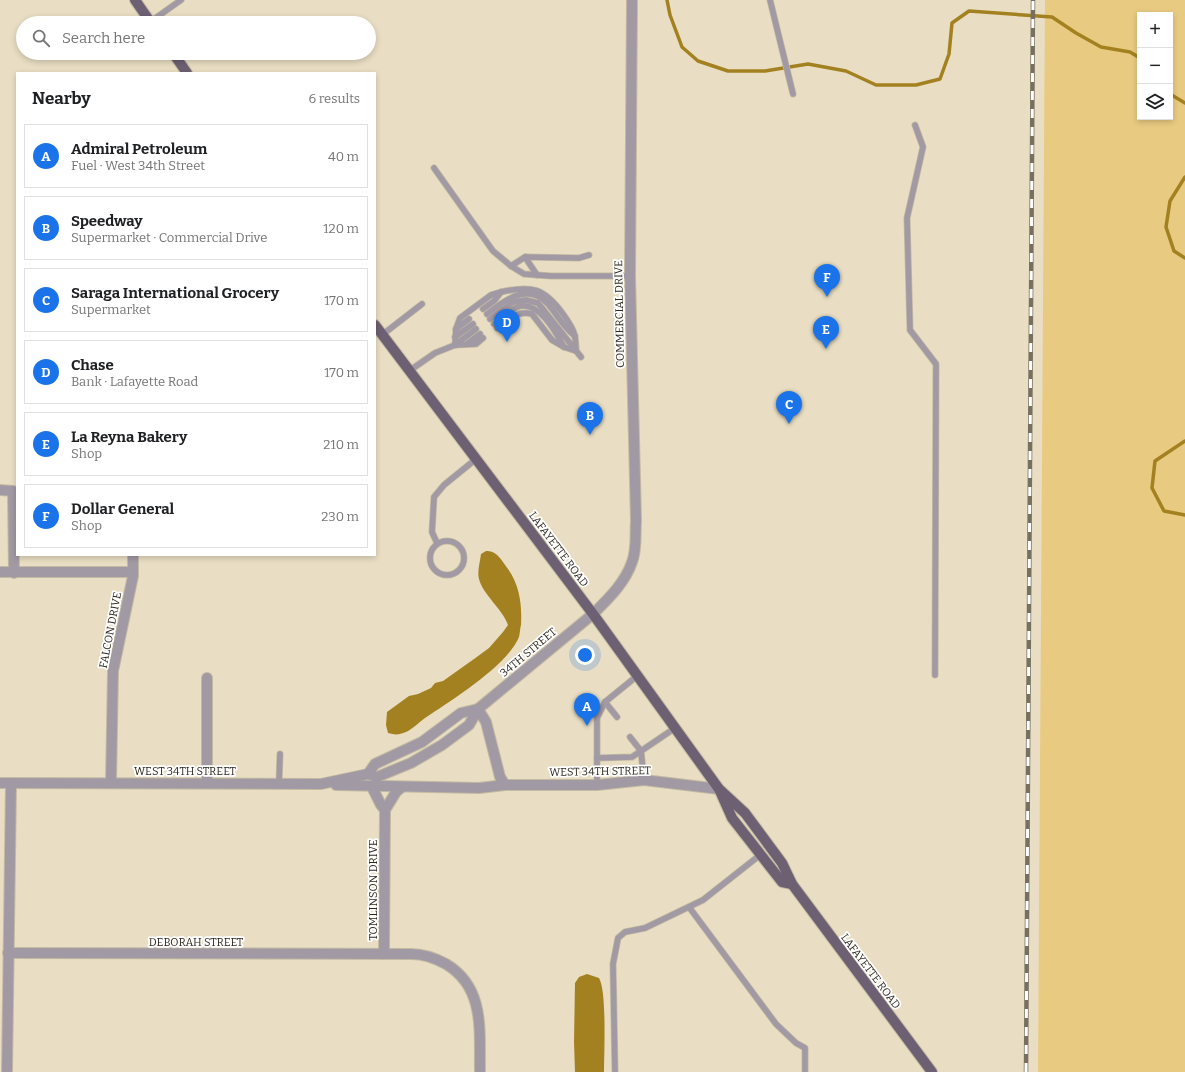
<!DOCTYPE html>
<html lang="en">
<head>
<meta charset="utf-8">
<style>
  :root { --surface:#fff; --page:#f2f2f2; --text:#202124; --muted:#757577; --line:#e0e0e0; --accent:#1a73e8 }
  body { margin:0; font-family:Bitter,serif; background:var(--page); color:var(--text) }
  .controls { position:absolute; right:12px; top:12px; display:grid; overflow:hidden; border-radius:0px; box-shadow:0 2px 6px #0003 }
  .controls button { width:36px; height:36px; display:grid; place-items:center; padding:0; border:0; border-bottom:1px solid var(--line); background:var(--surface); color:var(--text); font:20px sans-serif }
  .you { position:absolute; left:585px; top:655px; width:14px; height:14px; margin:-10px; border:3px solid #fff; border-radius:50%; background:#1a73e8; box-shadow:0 0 0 6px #1a73e833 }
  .badge { display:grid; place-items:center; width:26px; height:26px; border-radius:50%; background:var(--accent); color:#fff; font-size:13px; font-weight:700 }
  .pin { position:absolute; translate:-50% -33px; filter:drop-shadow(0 1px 2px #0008) }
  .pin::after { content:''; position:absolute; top:21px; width:14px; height:12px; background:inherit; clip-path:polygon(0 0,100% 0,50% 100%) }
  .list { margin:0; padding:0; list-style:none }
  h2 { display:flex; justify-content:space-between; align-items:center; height:52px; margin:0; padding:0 16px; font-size:17px }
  h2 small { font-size:13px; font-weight:400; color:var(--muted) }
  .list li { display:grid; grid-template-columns:26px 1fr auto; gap:12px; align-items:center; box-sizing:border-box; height:64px; margin:0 8px 8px; padding:0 8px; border:1px solid var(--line); border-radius:0px }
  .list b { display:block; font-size:15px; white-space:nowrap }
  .list p { margin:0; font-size:13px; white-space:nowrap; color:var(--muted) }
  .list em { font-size:13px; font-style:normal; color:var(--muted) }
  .icon { flex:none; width:22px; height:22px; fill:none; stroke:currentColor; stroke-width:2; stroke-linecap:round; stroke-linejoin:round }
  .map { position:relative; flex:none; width:1185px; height:1072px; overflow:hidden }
  .search { position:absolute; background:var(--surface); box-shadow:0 2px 6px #0003; left:16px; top:16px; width:360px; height:44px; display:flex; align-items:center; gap:10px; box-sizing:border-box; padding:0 14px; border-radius:22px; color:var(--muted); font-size:15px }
  .panel { position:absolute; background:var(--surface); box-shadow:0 2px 6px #0003; left:16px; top:72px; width:360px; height:484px; border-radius:0px }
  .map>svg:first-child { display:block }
</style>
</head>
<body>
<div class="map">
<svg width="1185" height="1072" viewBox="0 0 1185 1072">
  <rect width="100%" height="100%" fill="#e9dec3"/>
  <!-- green -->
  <path fill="#e8ca81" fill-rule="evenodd" d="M 1045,0 L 1185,0 L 1185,1072 L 1038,1072 ZM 1140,15 L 1170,15 L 1170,117 L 1140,117 Z"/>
  <!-- water -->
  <g fill="#a48120">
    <path d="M 486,551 C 497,550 502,561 508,569 C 520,586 522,605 521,625 C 520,628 520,633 519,637 C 508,665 451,701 425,718 C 419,722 413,729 406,732 C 399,735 395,735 388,733 L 386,725 L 387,712 L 409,696 L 418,694 L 431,688 L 435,683 L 443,681 L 474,659 L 489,648 L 503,632 L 508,625 C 502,608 483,595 479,579 C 477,572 480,562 481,554 Z"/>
    <path d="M 587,974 L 599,978 C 607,991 604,1054 604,1072 L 575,1072 L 574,1042 L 575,983 L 579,977 Z"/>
  </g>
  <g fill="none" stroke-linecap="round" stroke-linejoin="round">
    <!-- stream -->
    <g stroke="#a48120" stroke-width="3.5">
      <path d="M 667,0 L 670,15 L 682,47 L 698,61 L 728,71 L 765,71 L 808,64 L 846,71 L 876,85 L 916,85 L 940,79 L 949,54 L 952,23 L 969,11 L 1052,17 L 1076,33 L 1101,47 L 1130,52 L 1140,58"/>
      <path d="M 1170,94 L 1185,103"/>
      <path d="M 1185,177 L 1170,201 L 1166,227 L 1174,251 L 1185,258"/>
      <path d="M 1185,441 L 1155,461 L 1152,488 L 1164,511 L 1185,515"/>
    </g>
    <!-- service casing -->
    <g stroke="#c3baa2" stroke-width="7">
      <g id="service">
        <path d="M 770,0 L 793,94"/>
        <path d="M 150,22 L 181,0"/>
        <path d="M 915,125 L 923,147 L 907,218 L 910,330 L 936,364 L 935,675"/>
        <path d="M 434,168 L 493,251 L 511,266 L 524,274 L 551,276 L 630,276"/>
        <path d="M 525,257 L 579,258 L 589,255"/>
        <path d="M 511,266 L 525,257 L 537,275"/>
        <path d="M 483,309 L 494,301 L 501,292 C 532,285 544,288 563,314 C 573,328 576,333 576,351 L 564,347 L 552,340 L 532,314 C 517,310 509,319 497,328"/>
        <path d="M 487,314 C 504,301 527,282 547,303 C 557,314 563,327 575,336"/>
        <path d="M 490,319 L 513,302 L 526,300 L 538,303 L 581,357"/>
        <path d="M 494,324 C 501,318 509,311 517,307 C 538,299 556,332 564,347"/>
        <path d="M 456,329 L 469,319"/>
        <path d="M 382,335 L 422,304"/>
        <path d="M 455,337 L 473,324"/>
        <path d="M 468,343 L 480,334"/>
        <path d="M 455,345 L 456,329 L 460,318 L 491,295 L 501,292"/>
        <path d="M 455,345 L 476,344 L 483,338"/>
        <path d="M 409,371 L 435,353 L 455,345 L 476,329"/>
        <circle cx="447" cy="558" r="17"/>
        <path d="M 437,543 L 432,532 L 434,497 L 444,485 L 476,459"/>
        <path d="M 605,702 L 617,717"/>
        <path d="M 630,737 L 641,751 L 675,728"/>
        <path d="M 597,758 L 597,718 L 605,702 L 637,676"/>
        <path d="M 279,783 L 280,754"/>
        <path d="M 597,785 L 597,758 L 632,757 L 641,751 L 644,780"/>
        <path d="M 689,907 L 776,1024 L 796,1043 L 805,1048 L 805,1072"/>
        <path d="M 615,1072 L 613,964 L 618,938 L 625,932 L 645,928 L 703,900 L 760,855"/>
      </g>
    </g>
    <!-- minor casing -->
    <g stroke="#c3baa2" stroke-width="12">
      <g id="minor">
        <path d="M 0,490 L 13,491 L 14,573"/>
        <path d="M 0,572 L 133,572"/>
        <path d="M 593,614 C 608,599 625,583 632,562 C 637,550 635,534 636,521 L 630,276 L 632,0"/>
        <path d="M 207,678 L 207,783"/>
        <path d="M 111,782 L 113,671 L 133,576 L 133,555"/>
        <path d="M 372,787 L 381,805 L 385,810 L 384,954"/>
        <path d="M 385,810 L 396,792 L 402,787"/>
        <path d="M 8,953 L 411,954 C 423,954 435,958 446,964 C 486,988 479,1032 480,1072"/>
      </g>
    </g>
    <!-- tertiary casing -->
    <g stroke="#c3baa2" stroke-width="12">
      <g id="tertiary">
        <path d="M 478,709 L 486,722 L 500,777 L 505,785"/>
        <path d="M 368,774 L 375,764 L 422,742 L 461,713 L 478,709"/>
        <path d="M 0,783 L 321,784 L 368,774 L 377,777 L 411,763 L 442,745 L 469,725 L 478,709 L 593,614"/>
        <path d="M 336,785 L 479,788 L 505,785 L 597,785 L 644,780 L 719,789"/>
        <path d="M 7,1072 L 11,783"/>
      </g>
    </g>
    <!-- primary casing -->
    <g stroke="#c3baa2" stroke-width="12">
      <g id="primary">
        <path d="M 135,0 L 151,23"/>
        <path d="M 173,53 L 187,73"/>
        <path d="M 375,325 L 593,614 L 719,789 L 745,813 L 782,863 L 792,884 L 932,1072"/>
        <path d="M 720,791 L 732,818 L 782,882 L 792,884"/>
      </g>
    </g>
    <!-- service -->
    <use href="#service" stroke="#a199a4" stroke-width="5.5"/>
    <!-- minor -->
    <use href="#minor" stroke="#a199a4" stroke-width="10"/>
    <!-- tertiary -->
    <use href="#tertiary" stroke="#a199a4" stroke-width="10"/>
    <!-- primary -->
    <use href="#primary" stroke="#6d6072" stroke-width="10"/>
    <!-- rail casing -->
    <g stroke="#776f5f" stroke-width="4.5">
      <path id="rail" d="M 1026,1072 L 1033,0"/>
    </g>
    <!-- rail -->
    <use href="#rail" stroke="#fff" stroke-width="3" stroke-dasharray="9" stroke-linecap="butt"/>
  </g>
  <g text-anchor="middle" stroke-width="3.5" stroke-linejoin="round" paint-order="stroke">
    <!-- street labels -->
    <g font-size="11" fill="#2d281e" stroke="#fff">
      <text transform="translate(619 314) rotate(-91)" y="4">COMMERCIAL DRIVE</text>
      <text transform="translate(559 549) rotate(53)" y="4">LAFAYETTE ROAD</text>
      <text transform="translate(110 630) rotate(-79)" y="4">FALCON DRIVE</text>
      <text transform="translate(528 652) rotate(-40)" y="4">34TH STREET</text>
      <text x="185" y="775">WEST 34TH STREET</text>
      <text transform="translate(600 771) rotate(-1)" y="4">WEST 34TH STREET</text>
      <text transform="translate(373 890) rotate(-90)" y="4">TOMLINSON DRIVE</text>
      <text x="196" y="946">DEBORAH STREET</text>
      <text transform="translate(871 971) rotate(53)" y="4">LAFAYETTE ROAD</text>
    </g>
  </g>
</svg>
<div class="controls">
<button>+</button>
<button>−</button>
<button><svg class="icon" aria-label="layers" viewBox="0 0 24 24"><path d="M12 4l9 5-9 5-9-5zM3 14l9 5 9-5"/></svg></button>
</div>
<div class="you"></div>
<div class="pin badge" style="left:587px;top:726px">A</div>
<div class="pin badge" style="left:590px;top:435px">B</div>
<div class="pin badge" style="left:789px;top:424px">C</div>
<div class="pin badge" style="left:507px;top:342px">D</div>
<div class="pin badge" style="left:826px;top:349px">E</div>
<div class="pin badge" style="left:827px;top:297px">F</div>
<div class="search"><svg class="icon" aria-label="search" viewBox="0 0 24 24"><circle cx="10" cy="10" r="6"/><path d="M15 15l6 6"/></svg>Search here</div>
<section class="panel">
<h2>Nearby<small>6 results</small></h2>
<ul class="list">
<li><span class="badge">A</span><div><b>Admiral Petroleum</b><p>Fuel · West 34th Street</p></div><em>40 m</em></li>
<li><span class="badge">B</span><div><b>Speedway</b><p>Supermarket · Commercial Drive</p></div><em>120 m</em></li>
<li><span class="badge">C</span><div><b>Saraga International Grocery</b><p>Supermarket</p></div><em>170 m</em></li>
<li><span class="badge">D</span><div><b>Chase</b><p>Bank · Lafayette Road</p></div><em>170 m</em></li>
<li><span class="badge">E</span><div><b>La Reyna Bakery</b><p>Shop</p></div><em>210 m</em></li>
<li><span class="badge">F</span><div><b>Dollar General</b><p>Shop</p></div><em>230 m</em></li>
</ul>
</section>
</div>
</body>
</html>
